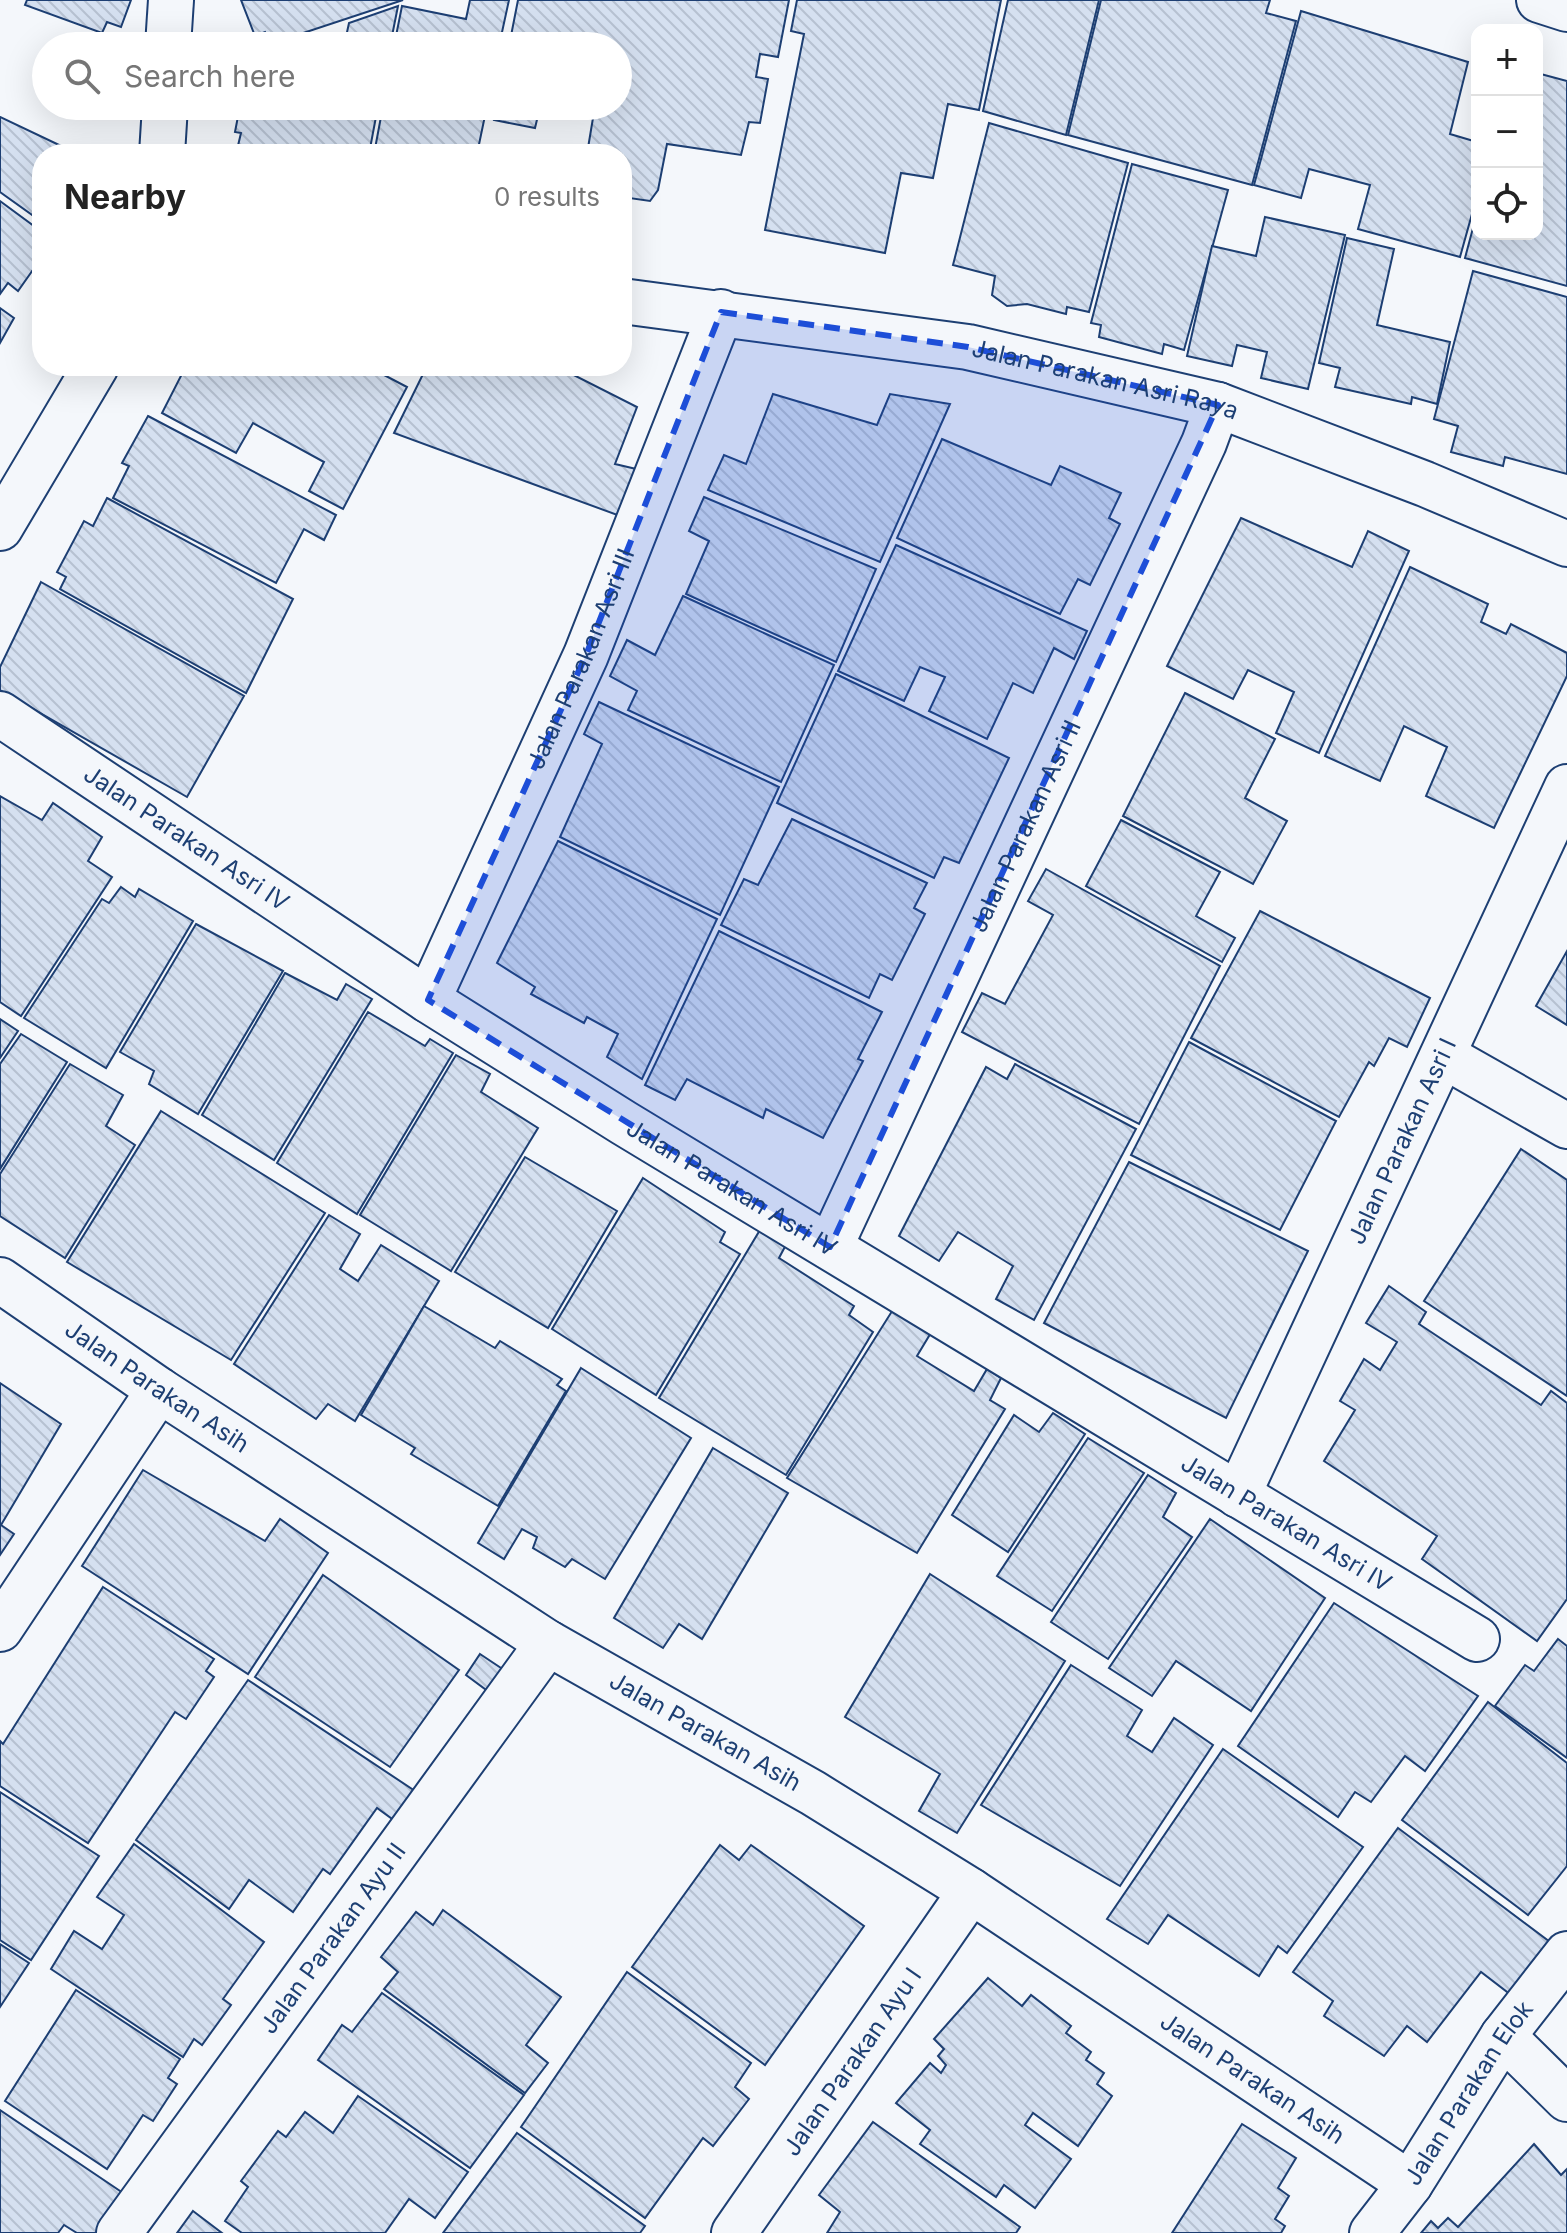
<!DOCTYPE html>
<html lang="en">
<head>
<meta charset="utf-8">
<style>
  :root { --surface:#fff; --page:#f6f6f6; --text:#222; --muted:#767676; --line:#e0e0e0 }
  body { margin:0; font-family:Inter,sans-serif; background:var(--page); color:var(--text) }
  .controls { position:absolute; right:24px; top:24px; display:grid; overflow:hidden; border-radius:16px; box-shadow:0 8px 32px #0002 }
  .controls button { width:72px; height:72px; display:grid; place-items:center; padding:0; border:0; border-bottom:2px solid var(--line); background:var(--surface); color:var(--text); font:40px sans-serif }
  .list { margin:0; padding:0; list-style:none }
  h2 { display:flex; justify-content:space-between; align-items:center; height:104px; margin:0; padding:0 32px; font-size:34px }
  h2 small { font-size:26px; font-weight:400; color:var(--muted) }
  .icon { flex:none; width:44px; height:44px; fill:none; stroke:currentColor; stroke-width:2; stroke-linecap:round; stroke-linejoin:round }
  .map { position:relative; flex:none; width:1567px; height:2233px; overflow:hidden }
  .search { position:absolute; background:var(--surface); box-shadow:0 8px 32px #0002; left:32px; top:32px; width:600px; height:88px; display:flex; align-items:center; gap:20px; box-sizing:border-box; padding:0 28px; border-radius:44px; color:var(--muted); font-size:30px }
  .panel { position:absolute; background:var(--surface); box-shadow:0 8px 32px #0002; left:32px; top:144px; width:600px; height:232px; border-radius:32px }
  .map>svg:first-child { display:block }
</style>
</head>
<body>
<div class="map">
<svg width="1567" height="2233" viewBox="0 0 1567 2233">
  <defs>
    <pattern id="building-back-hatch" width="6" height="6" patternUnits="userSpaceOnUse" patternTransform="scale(2)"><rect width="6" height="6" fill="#d5e0f0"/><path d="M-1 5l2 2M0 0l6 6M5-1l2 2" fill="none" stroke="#b6c1d1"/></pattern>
  </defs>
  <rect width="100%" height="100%" fill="#f4f7fb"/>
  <!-- building -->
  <g fill="url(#building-back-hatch)" stroke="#1d3f73" stroke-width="2">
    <path d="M 27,0 L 131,0 L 121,27 L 107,22 L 102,33 L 25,5 Z"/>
    <path d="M 241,0 L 403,0 L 270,44 L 265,32 L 255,36 Z"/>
    <path d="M 470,0 L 509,0 L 499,46 L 394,46 L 402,6 L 466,19 Z"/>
    <path d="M 518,0 L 789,0 L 778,57 L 760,54 L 756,77 L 768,79 L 760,123 L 749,122 L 741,155 L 667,144 L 658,190 L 650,201 L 622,197 L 622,154 L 587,154 L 593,118 L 540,107 L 535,128 L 494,120 L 497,106 L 618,106 L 618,46 L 509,46 Z"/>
    <path d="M 797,0 L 1001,0 L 979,110 L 948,104 L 933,178 L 901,173 L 885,253 L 765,230 L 804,34 L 791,31 Z"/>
    <path d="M 1008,0 L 1099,0 L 1066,135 L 983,111 Z"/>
    <path d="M 1101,0 L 1270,0 L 1266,13 L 1296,21 L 1252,185 L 1068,135 Z"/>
    <path d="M 398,6 L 390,46 L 344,46 L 349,23 Z"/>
    <path d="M 1301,11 L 1468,62 L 1450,134 L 1477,142 L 1477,196 L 1460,257 L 1358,229 L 1370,185 L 1309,169 L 1301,198 L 1254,185 Z"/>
    <path d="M 1537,73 L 1567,81 L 1567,286 L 1465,258 L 1477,213 L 1477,234 L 1537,234 Z"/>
    <path d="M 240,106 L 378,106 L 369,154 L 236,154 L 241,133 L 235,132 Z"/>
    <path d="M 383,106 L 487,106 L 477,154 L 374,154 Z"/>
    <path d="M 0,117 L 78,154 L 42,154 L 42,222 L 0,192 Z"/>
    <path d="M 989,123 L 1128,163 L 1089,312 L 1067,307 L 1066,314 L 1027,304 L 1007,306 L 992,295 L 995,276 L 953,265 Z"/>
    <path d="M 1132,164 L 1228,190 L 1184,350 L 1164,344 L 1162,354 L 1099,337 L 1101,325 L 1091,323 Z"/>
    <path d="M 0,201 L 42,232 L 42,257 L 18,291 L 8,283 L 0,294 Z"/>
    <path d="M 1265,217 L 1345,235 L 1308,389 L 1261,378 L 1267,352 L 1237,345 L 1232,366 L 1187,356 L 1212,246 L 1256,256 Z"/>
    <path d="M 1347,238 L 1394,249 L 1377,325 L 1450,342 L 1437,404 L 1412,397 L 1411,404 L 1335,387 L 1340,368 L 1319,363 Z"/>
    <path d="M 1473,271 L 1567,297 L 1567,474 L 1505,457 L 1503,466 L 1451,452 L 1458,426 L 1434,419 Z"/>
    <path d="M 0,308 L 14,318 L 0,343 Z"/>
    <path d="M 186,366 L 367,366 L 407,387 L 343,509 L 309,491 L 324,462 L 253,423 L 236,453 L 162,413 Z"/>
    <path d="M 427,366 L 556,366 L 637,407 L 615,464 L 649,472 L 631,520 L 394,433 Z"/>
    <path d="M 773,394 L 877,425 L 890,394 L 950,404 L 880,562 L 708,490 L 724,455 L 746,464 Z"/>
    <path d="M 148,416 L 336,515 L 324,540 L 304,529 L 276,583 L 113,498 L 129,466 L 122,463 Z"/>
    <path d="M 942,439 L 1051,485 L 1060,466 L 1121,493 L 1109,518 L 1120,524 L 1090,585 L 1078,579 L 1060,614 L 897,538 Z"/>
    <path d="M 704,497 L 876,569 L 836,662 L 686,594 L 709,541 L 689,531 Z"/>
    <path d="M 107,498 L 293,599 L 246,693 L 60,589 L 66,577 L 57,572 L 84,521 L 93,526 Z"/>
    <path d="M 1241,518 L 1352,567 L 1368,531 L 1409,551 L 1319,753 L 1276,733 L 1294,692 L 1248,670 L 1233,699 L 1167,666 Z"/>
    <path d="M 896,545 L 1087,631 L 1074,659 L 1054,648 L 1033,693 L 1013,683 L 987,739 L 929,711 L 945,677 L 920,667 L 904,701 L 838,671 Z"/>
    <path d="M 1410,567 L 1488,604 L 1481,622 L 1506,634 L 1511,624 L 1567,653 L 1567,676 L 1494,828 L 1426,796 L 1447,747 L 1404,726 L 1380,781 L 1325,756 Z"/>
    <path d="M 41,582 L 244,696 L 187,797 L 0,690 L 0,667 Z"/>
    <path d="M 683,596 L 834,665 L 781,782 L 628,710 L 637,691 L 610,676 L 627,640 L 655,655 Z"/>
    <path d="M 836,674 L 1009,758 L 959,863 L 944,857 L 934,878 L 777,803 Z"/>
    <path d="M 1185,693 L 1275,739 L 1245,798 L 1287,821 L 1253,884 L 1123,816 Z"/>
    <path d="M 599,702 L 779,787 L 720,915 L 560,837 L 602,744 L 584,734 Z"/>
    <path d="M 0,796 L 42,820 L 53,803 L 102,837 L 88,861 L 112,877 L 21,1016 L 0,1002 Z"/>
    <path d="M 792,819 L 927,883 L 914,908 L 925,914 L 892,980 L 880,974 L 869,998 L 721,925 L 744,879 L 758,885 Z"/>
    <path d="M 1121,820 L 1220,872 L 1196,916 L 1235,938 L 1222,962 L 1086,886 Z"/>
    <path d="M 558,841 L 717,919 L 642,1079 L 607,1057 L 618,1034 L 587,1017 L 584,1023 L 531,994 L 535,987 L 497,963 Z"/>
    <path d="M 1046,869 L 1220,966 L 1139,1124 L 962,1032 L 982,993 L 1005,1004 L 1053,915 L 1028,901 Z"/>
    <path d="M 121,887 L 135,897 L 139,889 L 193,921 L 106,1068 L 24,1018 L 102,899 L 109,903 Z"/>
    <path d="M 1260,911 L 1430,998 L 1407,1047 L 1389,1038 L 1374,1066 L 1369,1062 L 1339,1117 L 1191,1038 Z"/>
    <path d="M 196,924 L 283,971 L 198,1114 L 149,1084 L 154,1071 L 120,1052 Z"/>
    <path d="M 719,931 L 882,1012 L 858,1059 L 863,1061 L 823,1138 L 766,1109 L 763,1118 L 687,1079 L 675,1100 L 645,1085 Z"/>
    <path d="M 1567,951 L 1567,1025 L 1536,1006 Z"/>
    <path d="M 285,973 L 337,1000 L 346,984 L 372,999 L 274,1160 L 202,1115 Z"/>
    <path d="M 368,1012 L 425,1046 L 430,1039 L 453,1053 L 357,1214 L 277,1163 Z"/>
    <path d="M 0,1019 L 18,1031 L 0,1058 Z"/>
    <path d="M 21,1034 L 67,1062 L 0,1169 L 0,1064 Z"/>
    <path d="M 1189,1042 L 1336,1121 L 1280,1230 L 1131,1155 Z"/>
    <path d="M 456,1055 L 490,1074 L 481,1092 L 538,1128 L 451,1271 L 360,1215 Z"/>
    <path d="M 70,1064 L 123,1095 L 106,1126 L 135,1145 L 65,1258 L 0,1216 L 0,1174 Z"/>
    <path d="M 1015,1064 L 1136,1129 L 1034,1320 L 996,1299 L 1013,1266 L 958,1232 L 939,1261 L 899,1236 L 986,1067 L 1007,1079 Z"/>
    <path d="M 161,1111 L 325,1213 L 231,1360 L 67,1262 Z"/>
    <path d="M 1521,1149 L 1567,1180 L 1567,1396 L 1424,1301 Z"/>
    <path d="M 525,1157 L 617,1211 L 548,1328 L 455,1272 Z"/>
    <path d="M 1129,1162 L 1308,1251 L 1226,1418 L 1044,1323 Z"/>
    <path d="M 643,1178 L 725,1232 L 720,1242 L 740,1254 L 656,1395 L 552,1329 Z"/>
    <path d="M 329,1215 L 360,1234 L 340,1269 L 358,1281 L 381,1245 L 439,1281 L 355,1421 L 328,1404 L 316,1419 L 234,1364 Z"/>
    <path d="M 763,1225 L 788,1241 L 779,1258 L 854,1306 L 849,1315 L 873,1332 L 786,1475 L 659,1398 Z"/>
    <path d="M 1389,1286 L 1426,1312 L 1419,1324 L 1541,1405 L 1551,1391 L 1567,1403 L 1567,1599 L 1537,1641 L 1422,1559 L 1437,1536 L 1324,1461 L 1355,1410 L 1340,1401 L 1364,1359 L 1380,1370 L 1397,1342 L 1366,1323 Z"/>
    <path d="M 424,1306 L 495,1348 L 500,1341 L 562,1379 L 557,1385 L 566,1391 L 498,1506 L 411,1454 L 415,1448 L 361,1415 Z"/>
    <path d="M 894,1308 L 932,1331 L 917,1356 L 974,1391 L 987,1369 L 1001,1378 L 990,1400 L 1005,1409 L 917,1553 L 787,1478 Z"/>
    <path d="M 581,1368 L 691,1438 L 605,1579 L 572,1559 L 565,1567 L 533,1548 L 537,1537 L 522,1529 L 504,1559 L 478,1543 Z"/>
    <path d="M 0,1383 L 61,1424 L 1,1525 L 14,1534 L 0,1555 Z"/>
    <path d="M 1053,1413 L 1085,1434 L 1008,1552 L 952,1515 L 1014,1415 L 1039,1432 Z"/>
    <path d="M 1088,1438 L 1144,1473 L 1052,1611 L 997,1576 Z"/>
    <path d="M 713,1448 L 788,1493 L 702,1639 L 679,1624 L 663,1648 L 614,1618 Z"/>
    <path d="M 143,1470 L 265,1541 L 280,1519 L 328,1553 L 248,1674 L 82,1566 Z"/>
    <path d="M 1148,1475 L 1176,1493 L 1163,1517 L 1192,1537 L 1108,1659 L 1051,1622 Z"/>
    <path d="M 1210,1519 L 1325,1598 L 1251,1711 L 1176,1661 L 1152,1696 L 1109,1668 Z"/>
    <path d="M 930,1574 L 1065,1661 L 957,1833 L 919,1811 L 940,1774 L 845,1717 Z"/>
    <path d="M 323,1575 L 459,1670 L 390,1767 L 255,1677 Z"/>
    <path d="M 103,1587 L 214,1659 L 206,1671 L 214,1677 L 186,1719 L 175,1712 L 88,1843 L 0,1786 L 0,1741 L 3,1744 Z"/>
    <path d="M 1334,1603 L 1478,1696 L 1425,1771 L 1405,1756 L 1371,1802 L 1355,1792 L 1338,1817 L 1238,1746 Z"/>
    <path d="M 1558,1639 L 1567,1646 L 1567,1758 L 1495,1706 L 1525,1665 L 1534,1671 Z"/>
    <path d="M 480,1654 L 504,1670 L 489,1692 L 466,1675 Z"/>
    <path d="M 1071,1665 L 1142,1710 L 1127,1736 L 1152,1752 L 1174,1718 L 1213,1745 L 1120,1886 L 981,1805 Z"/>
    <path d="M 248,1680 L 415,1791 L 395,1821 L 377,1808 L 330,1874 L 323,1869 L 293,1912 L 249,1880 L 229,1909 L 136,1840 Z"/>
    <path d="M 1488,1702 L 1567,1763 L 1567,1866 L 1528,1915 L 1402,1820 Z"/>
    <path d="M 1223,1749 L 1363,1847 L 1287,1953 L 1278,1946 L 1259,1976 L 1168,1915 L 1148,1944 L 1107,1919 Z"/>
    <path d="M 0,1792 L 99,1856 L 31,1960 L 0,1940 Z"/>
    <path d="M 1398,1828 L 1554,1945 L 1515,1998 L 1481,1972 L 1427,2042 L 1407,2026 L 1384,2056 L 1324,2016 L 1333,2001 L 1293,1972 Z"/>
    <path d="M 134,1844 L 264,1942 L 223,1999 L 231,2005 L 202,2045 L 194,2039 L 183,2057 L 51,1969 L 74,1931 L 102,1949 L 124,1915 L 97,1897 Z"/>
    <path d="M 720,1845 L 739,1860 L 751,1845 L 864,1926 L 765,2065 L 632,1967 Z"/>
    <path d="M 443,1910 L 561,1997 L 526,2045 L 548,2063 L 525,2093 L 384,1989 L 398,1972 L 381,1957 L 416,1912 L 433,1925 Z"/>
    <path d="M 0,1944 L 29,1963 L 0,2007 Z"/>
    <path d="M 627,1972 L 751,2063 L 735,2087 L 749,2099 L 713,2146 L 703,2138 L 645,2218 L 521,2127 Z"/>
    <path d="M 988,1978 L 1022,2006 L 1031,1995 L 1071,2026 L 1066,2033 L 1091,2052 L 1086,2060 L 1104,2073 L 1097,2084 L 1112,2096 L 1078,2146 L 1033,2113 L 1025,2125 L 1071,2159 L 1035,2208 L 1004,2185 L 996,2197 L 920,2144 L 930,2130 L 896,2103 L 930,2063 L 941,2073 L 946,2065 L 938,2056 L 944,2049 L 934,2039 Z"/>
    <path d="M 76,1990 L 180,2059 L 168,2078 L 177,2084 L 153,2121 L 143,2115 L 107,2169 L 5,2101 Z"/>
    <path d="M 382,1993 L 524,2095 L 470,2168 L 318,2060 L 342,2025 L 352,2032 Z"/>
    <path d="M 358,2096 L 468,2172 L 435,2218 L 409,2199 L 385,2233 L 242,2233 L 225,2221 L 248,2187 L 241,2181 L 278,2131 L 286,2137 L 305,2112 L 333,2133 Z"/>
    <path d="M 0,2110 L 126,2195 L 101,2233 L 77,2233 L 64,2225 L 58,2233 L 0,2233 Z"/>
    <path d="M 873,2122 L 1020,2227 L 1016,2233 L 827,2233 L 840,2212 L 819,2195 Z"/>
    <path d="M 1242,2124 L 1296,2158 L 1278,2188 L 1289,2196 L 1275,2219 L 1285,2226 L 1281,2233 L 1172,2233 Z"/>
    <path d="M 517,2133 L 645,2226 L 640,2233 L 443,2233 Z"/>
    <path d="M 1534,2144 L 1561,2175 L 1567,2169 L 1567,2233 L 1421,2233 L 1431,2221 L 1438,2228 L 1448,2218 L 1458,2227 Z"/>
    <path d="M 193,2211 L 222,2233 L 177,2233 Z"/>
  </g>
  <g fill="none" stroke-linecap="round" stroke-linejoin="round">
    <!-- minor casing -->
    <g stroke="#1d3f73" stroke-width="48">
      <g id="minor">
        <path d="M 1539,0 L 1567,9"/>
        <path d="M 168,46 L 171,0"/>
        <path d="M 162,154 L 165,106"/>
        <path id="s1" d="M 622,301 L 968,347 L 1218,405 L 1425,484 L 1567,544"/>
        <path d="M 0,528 L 96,366"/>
        <path id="s2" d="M 0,714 L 428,1000 L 624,1123 L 1477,1639"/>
        <path id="s3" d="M 428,1000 L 586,655 L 721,312"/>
        <path d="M 1444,1056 L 1567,1126"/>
        <path id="s4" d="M 830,1247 L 1204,443 L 1218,405"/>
        <path id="s5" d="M 0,1280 L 159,1390 L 548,1643 L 813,1793 L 971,1891 L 1410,2184"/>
        <path id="s6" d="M 1238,1495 L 1567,787"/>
        <path d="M 0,1629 L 159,1390"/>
        <path d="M 1503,2036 L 1567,2099"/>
        <path id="s7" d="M 119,2233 L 548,1643"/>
        <path id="s8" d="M 734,2233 L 971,1891"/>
        <path id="s9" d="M 1372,2233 L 1410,2184 L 1503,2036 L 1567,1954"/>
      </g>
    </g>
    <!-- minor -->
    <use href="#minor" stroke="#f4f7fb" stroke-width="44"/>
  </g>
  <!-- marked area -->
  <path fill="#1d4ed8" fill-opacity="0.2" stroke="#1d4ed8" stroke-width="6" stroke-dasharray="16 10" stroke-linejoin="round" d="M 721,312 L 968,347 L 1218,405 L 830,1247 L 428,1000 L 586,655 Z"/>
  <g text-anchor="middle" stroke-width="6" stroke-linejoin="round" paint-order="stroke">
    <!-- street labels -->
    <g font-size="24" fill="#1d3f73" stroke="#f4f7fb">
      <text dy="8" stroke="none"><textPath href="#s1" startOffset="490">Jalan Parakan Asri Raya</textPath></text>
      <text dy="8" stroke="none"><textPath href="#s3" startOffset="374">Jalan Parakan Asri III</textPath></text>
      <text dy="8" stroke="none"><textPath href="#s4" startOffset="464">Jalan Parakan Asri II</textPath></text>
      <text dy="8" stroke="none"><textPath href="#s2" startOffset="224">Jalan Parakan Asri IV</textPath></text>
      <text dy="8" stroke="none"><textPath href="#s6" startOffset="390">Jalan Parakan Asri I</textPath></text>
      <text dy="8" stroke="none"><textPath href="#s2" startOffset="872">Jalan Parakan Asri IV</textPath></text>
      <text dy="8" stroke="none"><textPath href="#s5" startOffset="190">Jalan Parakan Asih</textPath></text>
      <text dy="8" stroke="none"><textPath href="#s2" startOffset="1520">Jalan Parakan Asri IV</textPath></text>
      <text dy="8" stroke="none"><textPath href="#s5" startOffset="838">Jalan Parakan Asih</textPath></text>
      <text dy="8" stroke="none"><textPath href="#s7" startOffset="364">Jalan Parakan Ayu II</textPath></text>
      <text dy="8" stroke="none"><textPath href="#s8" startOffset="208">Jalan Parakan Ayu I</textPath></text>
      <text dy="8" stroke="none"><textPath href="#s5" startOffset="1486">Jalan Parakan Asih</textPath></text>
      <text dy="8" stroke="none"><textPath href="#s9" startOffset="170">Jalan Parakan Elok</textPath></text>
    </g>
  </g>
</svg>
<div class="controls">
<button>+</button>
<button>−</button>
<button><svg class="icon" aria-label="locate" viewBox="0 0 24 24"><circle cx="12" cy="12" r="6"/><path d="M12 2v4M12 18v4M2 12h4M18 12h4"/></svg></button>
</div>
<div class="search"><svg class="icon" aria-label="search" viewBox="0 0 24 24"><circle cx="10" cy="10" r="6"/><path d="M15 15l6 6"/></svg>Search here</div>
<section class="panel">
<h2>Nearby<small>0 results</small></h2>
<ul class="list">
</ul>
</section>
</div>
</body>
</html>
